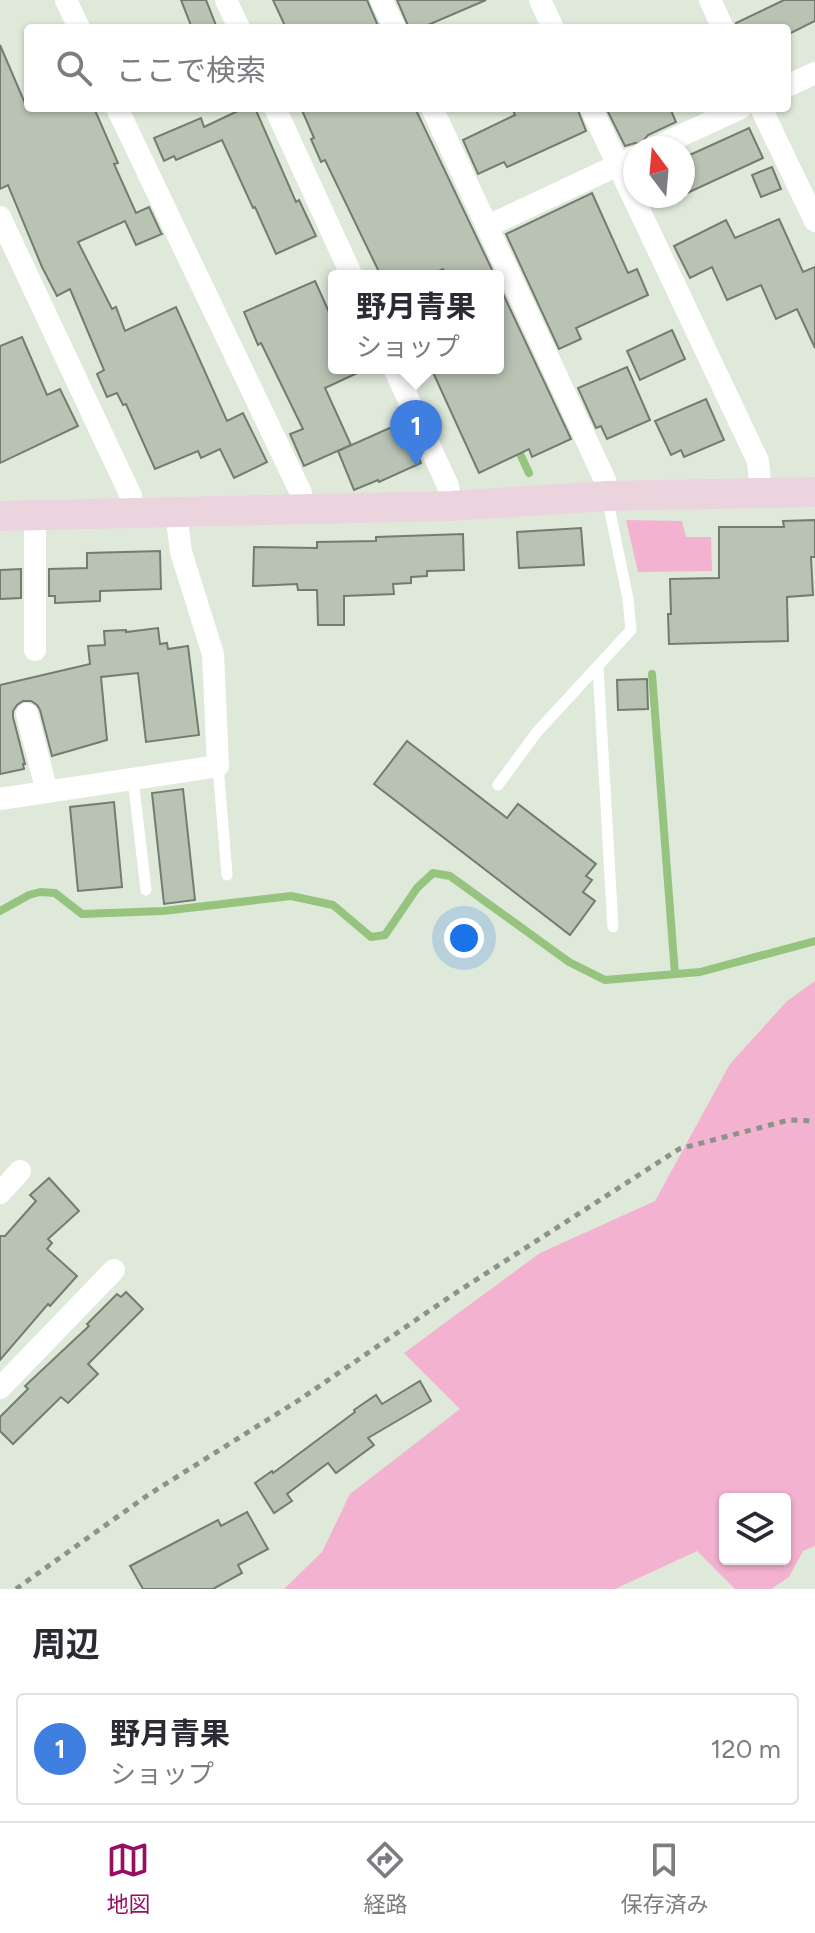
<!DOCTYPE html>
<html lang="ja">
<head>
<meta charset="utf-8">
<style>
  :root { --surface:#fff; --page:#f7f7f7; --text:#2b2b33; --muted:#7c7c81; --line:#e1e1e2; --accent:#980e62 }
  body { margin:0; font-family:Figtree,"Noto Sans JP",sans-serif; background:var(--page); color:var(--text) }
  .controls { position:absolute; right:24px; bottom:24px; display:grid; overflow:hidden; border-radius:8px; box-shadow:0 2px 6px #0004 }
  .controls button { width:72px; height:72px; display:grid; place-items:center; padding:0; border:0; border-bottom:2px solid var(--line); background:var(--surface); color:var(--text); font:40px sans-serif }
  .compass { position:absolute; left:623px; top:136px; width:72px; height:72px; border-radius:50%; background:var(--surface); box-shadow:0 2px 6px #0004; rotate:344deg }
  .you { position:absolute; left:464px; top:938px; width:28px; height:28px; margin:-20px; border:6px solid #fff; border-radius:50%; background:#1a73e8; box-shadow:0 0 0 12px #1a73e833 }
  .badge { display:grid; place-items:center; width:52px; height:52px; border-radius:50%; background:var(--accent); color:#fff; font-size:26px; font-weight:700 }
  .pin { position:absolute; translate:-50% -66px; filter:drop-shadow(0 2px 4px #0008) }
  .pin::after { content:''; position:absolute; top:42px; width:28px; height:24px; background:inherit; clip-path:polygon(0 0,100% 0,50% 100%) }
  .popup { position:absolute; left:328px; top:270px; width:176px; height:104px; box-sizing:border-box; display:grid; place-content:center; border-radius:8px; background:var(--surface); filter:drop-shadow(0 2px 6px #0005); font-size:26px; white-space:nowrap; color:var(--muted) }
  .popup b { font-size:30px; color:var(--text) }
  .popup::after { content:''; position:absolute; left:50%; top:100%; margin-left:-16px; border:16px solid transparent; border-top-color:var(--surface) }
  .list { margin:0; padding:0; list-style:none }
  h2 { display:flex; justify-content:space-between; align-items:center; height:104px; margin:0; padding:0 32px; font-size:34px }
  h2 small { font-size:26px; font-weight:400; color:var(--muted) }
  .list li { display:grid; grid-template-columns:52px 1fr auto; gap:24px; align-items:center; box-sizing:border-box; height:112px; margin:0 16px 16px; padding:0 16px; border:2px solid var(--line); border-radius:8px }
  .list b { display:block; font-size:30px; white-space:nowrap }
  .list p { margin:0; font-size:26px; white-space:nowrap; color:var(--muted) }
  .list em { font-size:26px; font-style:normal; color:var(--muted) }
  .icon { flex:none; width:44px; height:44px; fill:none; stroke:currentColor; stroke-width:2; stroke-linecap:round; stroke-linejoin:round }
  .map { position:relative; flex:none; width:815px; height:1589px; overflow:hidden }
  .search { position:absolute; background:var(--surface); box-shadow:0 2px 6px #0004; left:24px; right:24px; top:24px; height:88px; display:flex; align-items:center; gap:20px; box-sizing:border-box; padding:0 28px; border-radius:8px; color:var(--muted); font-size:30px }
  .sheet { height:232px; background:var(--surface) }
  nav { display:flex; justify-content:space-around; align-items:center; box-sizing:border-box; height:112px; border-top:2px solid var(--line); background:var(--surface); font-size:22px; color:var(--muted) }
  nav a { display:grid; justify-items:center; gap:4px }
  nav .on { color:var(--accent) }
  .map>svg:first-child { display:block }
</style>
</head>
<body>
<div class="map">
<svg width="815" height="1589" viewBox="0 0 815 1589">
  <rect width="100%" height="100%" fill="#dfe9da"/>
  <!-- green -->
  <g fill="#f3b2cf" fill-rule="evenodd">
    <path d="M 626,520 L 682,521 L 686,537 L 711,537 L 712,571 L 638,572 Z"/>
    <path d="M 815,981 L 815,1546 L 803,1551 L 789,1577 L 771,1589 L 735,1589 L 697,1551 L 615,1589 L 284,1589 L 322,1552 L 350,1494 L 460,1409 L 404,1353 L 540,1253 L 655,1201 L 730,1064 L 787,1001 ZM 725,1499 L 785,1499 L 785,1559 L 725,1559 Z"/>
  </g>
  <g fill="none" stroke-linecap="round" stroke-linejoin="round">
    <!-- stream -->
    <g stroke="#96c47f" stroke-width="8">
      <path d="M 516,445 L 529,473"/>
      <path d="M 652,674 L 675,974"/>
      <path d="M 0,911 L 29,895 L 40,892 L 55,893 L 82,914 L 163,911 L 291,896 L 333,905 L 371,937 L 385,935 L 417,888 L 433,873 L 450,876 L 569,962 L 605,980 L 700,972 L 815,941"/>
    </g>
  </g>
  <!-- building -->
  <g fill="#b9c3b4" stroke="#737c6f" stroke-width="2">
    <path d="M 181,0 L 206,0 L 217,28 L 192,28 Z"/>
    <path d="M 273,0 L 367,0 L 379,28 L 286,28 Z"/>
    <path d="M 397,0 L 486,0 L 421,28 L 409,28 Z"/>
    <path d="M 784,0 L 815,0 L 815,21 L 787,35 L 787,28 L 737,28 L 736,23 Z"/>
    <path d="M 0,45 L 27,108 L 94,108 L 118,163 L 114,164 L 136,213 L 149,207 L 161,233 L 162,234 L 136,245 L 125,221 L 78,242 L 112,309 L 116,307 L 125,331 L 176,307 L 227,421 L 243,413 L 267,462 L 234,478 L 220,449 L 201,458 L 198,451 L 155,469 L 126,404 L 123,405 L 117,393 L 107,397 L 97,374 L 104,370 L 70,289 L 57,296 L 42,267 L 8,185 L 0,189 Z"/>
    <path d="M 244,108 L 255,108 L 296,202 L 299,200 L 316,236 L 276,254 L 255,207 L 253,208 L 222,140 L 176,160 L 174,156 L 164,161 L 154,138 L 201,118 L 204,127 Z"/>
    <path d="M 301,108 L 415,108 L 495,276 L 446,276 L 443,269 L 427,276 L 381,276 L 325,160 L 321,162 L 311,139 L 314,138 Z"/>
    <path d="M 512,108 L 577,108 L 586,131 L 507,167 L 504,162 L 478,174 L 463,140 L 515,115 Z"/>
    <path d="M 606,108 L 670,108 L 676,122 L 648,135 L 641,144 L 635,143 L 625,146 Z"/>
    <path d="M 749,128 L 763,158 L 683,195 L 683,158 Z"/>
    <path d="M 772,167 L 781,189 L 761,197 L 752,175 Z"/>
    <path d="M 592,193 L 628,273 L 637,269 L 648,295 L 576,328 L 581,339 L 559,349 L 506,234 Z"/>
    <path d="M 779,219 L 803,272 L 815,267 L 815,348 L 797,309 L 776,319 L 761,285 L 727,300 L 712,267 L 690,278 L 674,246 L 726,220 L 735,238 Z"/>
    <path d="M 315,281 L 334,323 L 334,368 L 368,368 L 325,388 L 351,445 L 304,466 L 290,434 L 303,429 L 261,343 L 258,345 L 244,312 Z"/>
    <path d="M 498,283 L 571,439 L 532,457 L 529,449 L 479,473 L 431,368 L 498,368 Z"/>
    <path d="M 672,330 L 685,359 L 640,380 L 627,351 Z"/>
    <path d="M 22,337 L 47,395 L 60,389 L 78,426 L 0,463 L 0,346 Z"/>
    <path d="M 627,367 L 650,420 L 607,439 L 601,426 L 596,428 L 578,388 Z"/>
    <path d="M 706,399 L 724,440 L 684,457 L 681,450 L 671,455 L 655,421 Z"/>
    <path d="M 403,422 L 421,463 L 379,482 L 378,480 L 354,490 L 338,451 Z"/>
    <path d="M 815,520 L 815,557 L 811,557 L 813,595 L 787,597 L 788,641 L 669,644 L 668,614 L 671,614 L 670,579 L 719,578 L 719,527 L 784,527 L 783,521 Z"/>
    <path d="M 581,528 L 584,565 L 519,568 L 517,532 Z"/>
    <path d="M 463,534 L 464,570 L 427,571 L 427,576 L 411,577 L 411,583 L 393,584 L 394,594 L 344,596 L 344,625 L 318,625 L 317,590 L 298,590 L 297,584 L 253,586 L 254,547 L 317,548 L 317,542 L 376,541 L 376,537 Z"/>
    <path d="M 160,551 L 161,589 L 100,591 L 100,601 L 55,603 L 55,596 L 49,596 L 49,569 L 87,568 L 87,553 Z"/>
    <path d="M 21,569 L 21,598 L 0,599 L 0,570 Z"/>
    <path d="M 158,628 L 160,644 L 167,643 L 168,649 L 188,646 L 199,735 L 146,742 L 138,673 L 101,677 L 107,740 L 52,756 L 40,710 L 37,705 L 31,701 L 23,701 L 17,705 L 13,711 L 13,717 L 25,764 L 23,764 L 24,769 L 0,774 L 0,685 L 90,664 L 88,646 L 105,645 L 104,631 L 126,630 L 126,632 Z"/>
    <path d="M 647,679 L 648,709 L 618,710 L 617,680 Z"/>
    <path d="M 407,741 L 507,818 L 518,804 L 596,864 L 586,876 L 592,880 L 583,892 L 595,901 L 570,935 L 374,784 Z"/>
    <path d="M 183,789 L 195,900 L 164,904 L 152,793 Z"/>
    <path d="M 114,802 L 122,887 L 78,891 L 70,807 Z"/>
    <path d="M 49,1178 L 79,1211 L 48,1239 L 52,1243 L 47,1249 L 77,1276 L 50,1306 L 48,1304 L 0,1360 L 0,1236 L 5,1236 L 36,1201 L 30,1195 Z"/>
    <path d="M 126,1292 L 143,1309 L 88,1364 L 98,1374 L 68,1403 L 61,1397 L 13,1444 L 0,1431 L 0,1417 L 28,1389 L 25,1386 L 89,1326 L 87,1324 L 117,1294 L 121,1297 Z"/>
    <path d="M 420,1381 L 431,1401 L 368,1438 L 374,1445 L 336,1473 L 328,1463 L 287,1494 L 292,1501 L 274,1513 L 255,1483 L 272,1471 L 273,1473 L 355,1412 L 354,1410 L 376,1395 L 382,1404 Z"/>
    <path d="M 247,1512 L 268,1549 L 238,1565 L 242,1573 L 213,1589 L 143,1589 L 130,1566 L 218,1520 L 221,1526 Z"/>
  </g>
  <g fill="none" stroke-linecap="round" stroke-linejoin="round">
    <!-- path -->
    <path stroke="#8c9388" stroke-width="5" stroke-dasharray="6 6" stroke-linecap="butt" d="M 16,1589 L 148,1495 L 299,1400 L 451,1296 L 679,1149 L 789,1120 L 815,1121"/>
    <!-- lane -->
    <g stroke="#fff" stroke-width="11">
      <path d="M 598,667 L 613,927"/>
      <path d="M 218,766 L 227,875"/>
      <path d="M 133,779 L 146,890"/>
      <path d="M 498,785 L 537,732 L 631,630 L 628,599 L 607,497"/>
    </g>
    <!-- street -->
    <g stroke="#fff" stroke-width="22">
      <path d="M 66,0 L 79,28"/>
      <path d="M 226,0 L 239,28"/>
      <path d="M 381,0 L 395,28"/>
      <path d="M 540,0 L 553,28"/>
      <path d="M 710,0 L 723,28"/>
      <path d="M 787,86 L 815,73"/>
      <path d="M 117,108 L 301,493 L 302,509"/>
      <path d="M 275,108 L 352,276"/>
      <path d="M 432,108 L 605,480 L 607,496"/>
      <path d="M 591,108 L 758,461 L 761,492"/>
      <path d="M 761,108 L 815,221"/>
      <path d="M 654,148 L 741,108"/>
      <path d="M 0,217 L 131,496 L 132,513"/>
      <path d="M 488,226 L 635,157"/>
      <path d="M 394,368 L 448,486 L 451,506"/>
      <path d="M 35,650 L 35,515"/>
      <path d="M 27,714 L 47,792"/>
      <path d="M 0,799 L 218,766 L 213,654 L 181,552 L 176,512"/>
      <path d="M 0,1193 L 20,1171"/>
      <path d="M 0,1388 L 114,1270"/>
    </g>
    <!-- secondary -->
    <path stroke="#ecd4df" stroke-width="30" d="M 0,516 L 451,506 L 607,496 L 815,492"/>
  </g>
</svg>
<div class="controls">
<button><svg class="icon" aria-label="layers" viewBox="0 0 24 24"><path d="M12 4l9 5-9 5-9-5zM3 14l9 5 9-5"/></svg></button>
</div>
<svg class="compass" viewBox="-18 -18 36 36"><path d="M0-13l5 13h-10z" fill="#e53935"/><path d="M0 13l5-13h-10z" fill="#7c7c81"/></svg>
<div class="you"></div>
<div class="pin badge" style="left:416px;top:466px;background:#3f7fe0">1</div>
<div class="popup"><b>野月青果</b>ショップ</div>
<div class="search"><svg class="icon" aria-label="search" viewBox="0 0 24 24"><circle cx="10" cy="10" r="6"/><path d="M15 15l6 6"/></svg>ここで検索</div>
</div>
<section class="sheet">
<h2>周辺<small></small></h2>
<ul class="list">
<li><span class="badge" style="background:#3f7fe0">1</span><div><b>野月青果</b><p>ショップ</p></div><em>120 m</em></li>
</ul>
</section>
<nav>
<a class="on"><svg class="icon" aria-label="map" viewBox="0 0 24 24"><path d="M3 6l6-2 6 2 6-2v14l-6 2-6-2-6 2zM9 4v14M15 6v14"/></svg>地図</a>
<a><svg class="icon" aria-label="directions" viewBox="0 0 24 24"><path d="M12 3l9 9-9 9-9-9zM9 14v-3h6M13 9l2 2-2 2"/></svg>経路</a>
<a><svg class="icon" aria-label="saved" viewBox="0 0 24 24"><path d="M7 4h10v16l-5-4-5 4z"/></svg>保存済み</a>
</nav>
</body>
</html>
